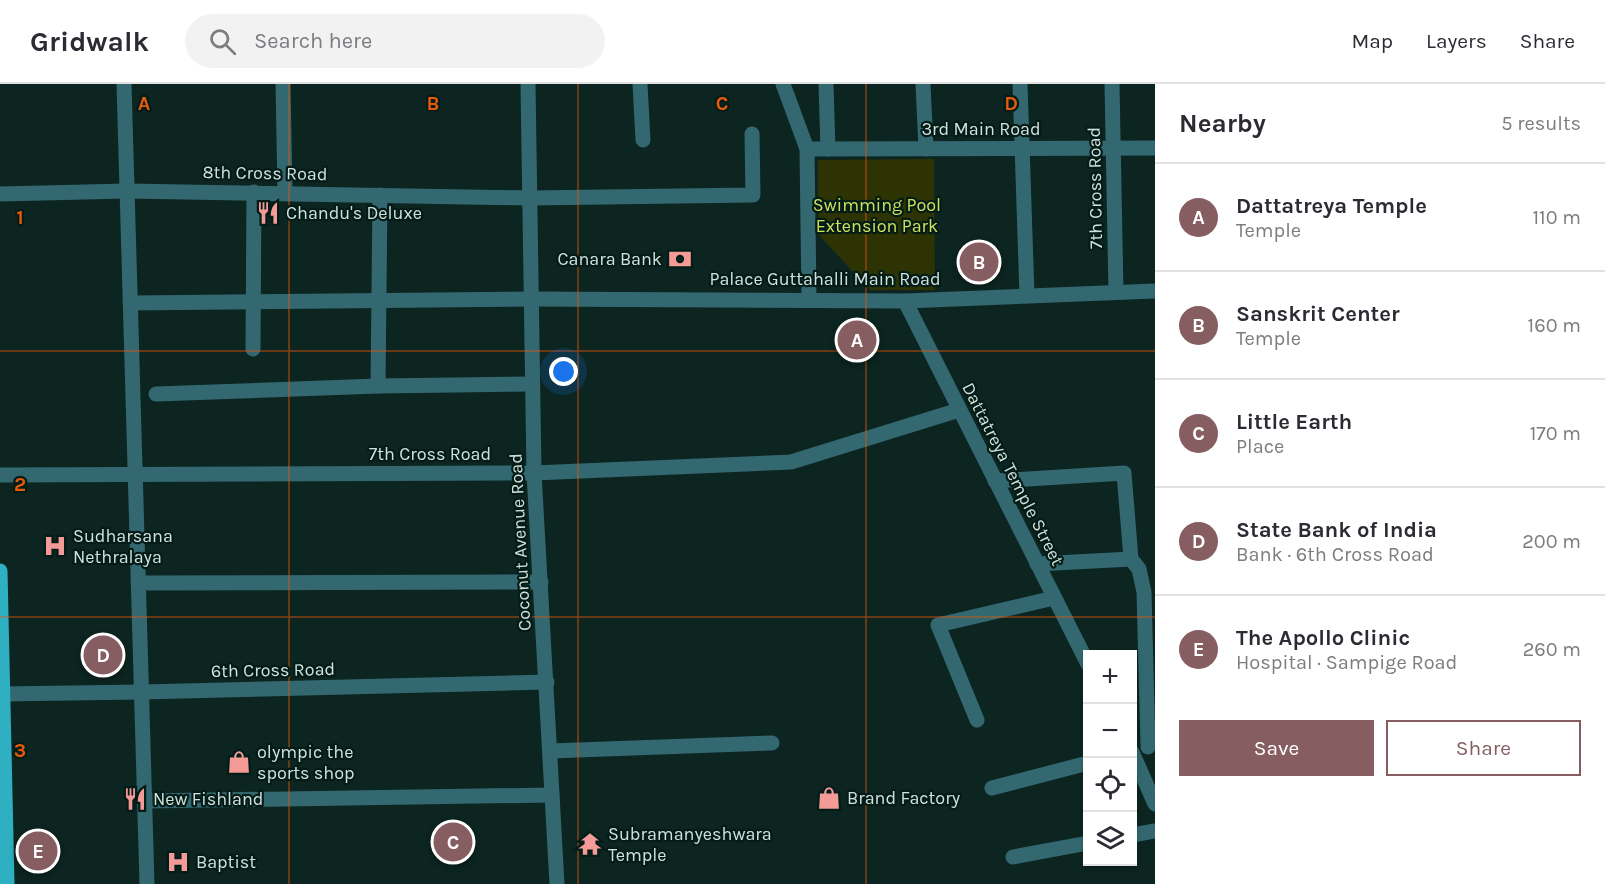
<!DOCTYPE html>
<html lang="en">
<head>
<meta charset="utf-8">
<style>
  :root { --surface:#fff; --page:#f2f2f3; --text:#2b2b33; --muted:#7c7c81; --line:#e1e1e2; --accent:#865d60 }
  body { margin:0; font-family:Karla,sans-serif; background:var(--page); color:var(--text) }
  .controls { position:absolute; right:18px; bottom:18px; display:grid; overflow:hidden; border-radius:0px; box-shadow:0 2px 4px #0004 }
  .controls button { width:54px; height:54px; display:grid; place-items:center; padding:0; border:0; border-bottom:2px solid var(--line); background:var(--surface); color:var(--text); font:30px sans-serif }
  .you { position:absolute; left:564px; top:288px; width:21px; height:21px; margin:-15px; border:4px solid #fff; border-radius:50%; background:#1a73e8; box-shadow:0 0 0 9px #1a73e833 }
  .badge { display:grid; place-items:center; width:39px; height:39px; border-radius:50%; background:var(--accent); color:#fff; font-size:20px; font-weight:700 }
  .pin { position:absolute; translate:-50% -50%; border:3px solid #fff; box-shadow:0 2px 6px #0006 }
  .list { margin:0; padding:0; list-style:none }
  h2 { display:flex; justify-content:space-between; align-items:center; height:78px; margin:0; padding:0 24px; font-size:26px }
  h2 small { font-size:20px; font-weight:400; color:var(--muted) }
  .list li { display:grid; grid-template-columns:39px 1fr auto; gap:18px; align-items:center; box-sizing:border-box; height:108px; padding:0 24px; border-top:2px solid var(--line) }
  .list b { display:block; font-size:22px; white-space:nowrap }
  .list p { margin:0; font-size:20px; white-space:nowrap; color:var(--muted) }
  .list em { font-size:20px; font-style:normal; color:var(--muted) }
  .actions { display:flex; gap:12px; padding:18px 24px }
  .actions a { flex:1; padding:14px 0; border:2px solid var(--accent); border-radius:0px; text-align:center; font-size:21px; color:var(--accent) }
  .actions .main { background:var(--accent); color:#fff }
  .icon { flex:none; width:33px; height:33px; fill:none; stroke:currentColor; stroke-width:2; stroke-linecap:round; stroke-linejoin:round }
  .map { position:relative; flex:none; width:1155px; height:800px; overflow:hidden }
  header { display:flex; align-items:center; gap:36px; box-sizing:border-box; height:84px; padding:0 30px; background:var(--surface); border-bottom:2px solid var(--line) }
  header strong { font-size:28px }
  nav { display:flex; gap:33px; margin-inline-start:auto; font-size:21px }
  .search { width:420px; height:54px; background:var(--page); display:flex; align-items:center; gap:15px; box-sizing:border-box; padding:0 21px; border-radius:33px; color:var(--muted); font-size:22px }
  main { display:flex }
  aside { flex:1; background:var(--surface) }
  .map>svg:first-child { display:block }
</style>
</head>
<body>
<header>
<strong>Gridwalk</strong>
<div class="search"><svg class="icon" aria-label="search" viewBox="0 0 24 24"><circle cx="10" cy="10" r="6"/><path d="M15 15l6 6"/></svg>Search here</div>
<nav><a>Map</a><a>Layers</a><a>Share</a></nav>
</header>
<main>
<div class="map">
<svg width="1155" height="800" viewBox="0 0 1155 800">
  <rect width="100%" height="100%" fill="#0c2520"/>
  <!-- green -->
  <path fill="#2e3304" d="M 934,75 L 935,206 L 870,206 L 818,150 L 818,76 Z"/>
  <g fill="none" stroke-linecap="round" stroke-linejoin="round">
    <!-- minor -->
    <g stroke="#336871" stroke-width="15">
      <path d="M 124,0 L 147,800"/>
      <path d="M 283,0 L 285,109"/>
      <path d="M 528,0 L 534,389 L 557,800"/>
      <path d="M 640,0 L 643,56"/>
      <path d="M 783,0 L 807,65 L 809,215"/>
      <path d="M 826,0 L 828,65"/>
      <path d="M 923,0 L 926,65"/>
      <path d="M 1020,0 L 1027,212"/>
      <path d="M 1112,0 L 1116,208"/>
      <path d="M 807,65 L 1155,64"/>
      <path d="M 0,110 L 127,107 L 530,114 L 753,111 L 752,50"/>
      <path d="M 905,217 L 1088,580"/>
      <path d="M 130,219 L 530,215 L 905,217 L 1155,207"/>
      <path d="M 253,265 L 254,108"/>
      <path d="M 378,302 L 380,111"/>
      <path d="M 156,310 L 378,302 L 532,300"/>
      <path d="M 0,391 L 534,389 L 791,378 L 959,326"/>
      <path d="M 995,397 L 1124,389 L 1131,475 L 1139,485 L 1144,508 L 1148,663"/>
      <path d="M 1037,480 L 1131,475"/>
      <path d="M 138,499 L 541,498"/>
      <path d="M 0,610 L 141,608 L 547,598"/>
      <path d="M 977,636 L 938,541 L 1054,514"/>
      <path d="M 550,667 L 772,659"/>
      <path d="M 1132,668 L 1155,720"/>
      <path d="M 992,704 L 1088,679"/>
      <path d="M 144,717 L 552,711"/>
      <path d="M 1132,751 L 1155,747"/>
      <path d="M 1013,773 L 1088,759"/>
    </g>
    <!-- major -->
    <path stroke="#2fb0c2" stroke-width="15" d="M 0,487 L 7,800"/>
  </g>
  <!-- grid -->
  <path fill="none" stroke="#e8590c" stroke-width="1.5" stroke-opacity="0.55" d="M 289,0 L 289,800M 578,0 L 578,800M 866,0 L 866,800M 0,267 L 1155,267M 0,533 L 1155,533"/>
  <!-- icons -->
  <defs>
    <g id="restaurant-bare" transform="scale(1.8)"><path d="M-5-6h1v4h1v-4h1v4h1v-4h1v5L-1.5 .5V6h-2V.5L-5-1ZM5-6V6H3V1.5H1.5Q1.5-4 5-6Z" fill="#f59b97" stroke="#031c17" stroke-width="2.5" paint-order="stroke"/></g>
    <g id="bank-bare" transform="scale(1.8)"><path d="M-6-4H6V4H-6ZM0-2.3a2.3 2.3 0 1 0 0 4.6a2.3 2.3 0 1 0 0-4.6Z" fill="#f59b97" stroke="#031c17" stroke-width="2.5" paint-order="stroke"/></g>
    <g id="hospital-bare" transform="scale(1.8)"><path d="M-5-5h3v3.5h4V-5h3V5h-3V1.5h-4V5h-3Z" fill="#f59b97" stroke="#031c17" stroke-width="2.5" paint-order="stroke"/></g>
    <g id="shop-bare" transform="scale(1.8)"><path d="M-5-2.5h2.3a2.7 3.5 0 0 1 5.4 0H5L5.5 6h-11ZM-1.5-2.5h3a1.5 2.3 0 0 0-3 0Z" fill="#f59b97" stroke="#031c17" stroke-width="2.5" paint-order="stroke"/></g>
    <g id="temple-bare" transform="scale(1.8)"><path d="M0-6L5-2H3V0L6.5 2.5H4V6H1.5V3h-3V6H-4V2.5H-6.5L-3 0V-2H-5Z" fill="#f59b97" stroke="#031c17" stroke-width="2.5" paint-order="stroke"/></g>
  </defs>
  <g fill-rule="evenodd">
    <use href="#restaurant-bare" x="268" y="129"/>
    <use href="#bank-bare" x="680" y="175"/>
    <use href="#hospital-bare" x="55" y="462"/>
    <use href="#shop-bare" x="239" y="678"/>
    <use href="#shop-bare" x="829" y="714"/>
    <use href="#restaurant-bare" x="135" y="715"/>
    <use href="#temple-bare" x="590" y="760"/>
    <use href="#hospital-bare" x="178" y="778"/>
  </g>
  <g text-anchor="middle" stroke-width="4.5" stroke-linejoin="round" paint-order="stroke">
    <!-- street labels -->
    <g font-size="18" fill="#d2e1dd" stroke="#031c17">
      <text x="981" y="51">3rd Main Road</text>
      <text transform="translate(265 89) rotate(1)" y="6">8th Cross Road</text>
      <text transform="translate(1095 104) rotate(-91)" y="6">7th Cross Road</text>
      <text x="825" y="201">Palace Guttahalli Main Road</text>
      <text x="430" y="376">7th Cross Road</text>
      <text transform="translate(1013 390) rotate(63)" y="6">Dattatreya Temple Street</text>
      <text transform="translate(520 458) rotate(-93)" y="6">Coconut Avenue Road</text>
      <text transform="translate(273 586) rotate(-1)" y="6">6th Cross Road</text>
    </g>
    <!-- park labels -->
    <g font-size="18" fill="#d0e15b" stroke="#031c17">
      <text x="877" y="127">Swimming Pool<tspan x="877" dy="21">Extension Park</tspan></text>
    </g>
    <!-- poi labels -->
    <g font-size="18" fill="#d2e1dd" stroke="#031c17" text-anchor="start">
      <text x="286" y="135">Chandu's Deluxe</text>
      <text x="662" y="181" text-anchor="end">Canara Bank</text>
      <text x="73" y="458">Sudharsana<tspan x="73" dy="21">Nethralaya</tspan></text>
      <text x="257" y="674">olympic the<tspan x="257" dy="21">sports shop</tspan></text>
      <text x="847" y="720">Brand Factory</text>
      <text x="153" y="721">New Fishland</text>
      <text x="608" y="756">Subramanyeshwara<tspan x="608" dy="21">Temple</tspan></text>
      <text x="196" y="784">Baptist</text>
    </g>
  </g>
  <g font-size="20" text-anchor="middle" font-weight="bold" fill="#e8590c" stroke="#031c17" stroke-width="4.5" stroke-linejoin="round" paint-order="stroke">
    <text x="144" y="26">A</text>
    <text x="433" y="26">B</text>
    <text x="722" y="26">C</text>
    <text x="1011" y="26">D</text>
    <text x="20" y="140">1</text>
    <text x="20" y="407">2</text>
    <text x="20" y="673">3</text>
  </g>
</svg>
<div class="controls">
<button>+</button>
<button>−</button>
<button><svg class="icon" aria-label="locate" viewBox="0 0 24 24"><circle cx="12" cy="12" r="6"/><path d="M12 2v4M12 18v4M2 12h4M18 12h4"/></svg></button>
<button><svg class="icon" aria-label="layers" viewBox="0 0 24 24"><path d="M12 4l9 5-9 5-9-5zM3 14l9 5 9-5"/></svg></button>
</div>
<div class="you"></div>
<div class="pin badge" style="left:857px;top:256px">A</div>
<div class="pin badge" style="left:979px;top:178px">B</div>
<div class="pin badge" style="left:453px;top:758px">C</div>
<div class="pin badge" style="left:103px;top:571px">D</div>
<div class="pin badge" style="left:38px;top:767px">E</div>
</div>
<aside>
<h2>Nearby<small>5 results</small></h2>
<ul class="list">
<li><span class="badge">A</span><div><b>Dattatreya Temple</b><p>Temple</p></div><em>110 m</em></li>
<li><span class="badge">B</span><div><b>Sanskrit Center</b><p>Temple</p></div><em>160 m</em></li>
<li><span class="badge">C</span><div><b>Little Earth</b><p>Place</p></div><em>170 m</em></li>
<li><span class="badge">D</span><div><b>State Bank of India</b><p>Bank · 6th Cross Road</p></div><em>200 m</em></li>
<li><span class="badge">E</span><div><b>The Apollo Clinic</b><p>Hospital · Sampige Road</p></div><em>260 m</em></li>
</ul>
<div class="actions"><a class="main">Save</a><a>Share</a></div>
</aside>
</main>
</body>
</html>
